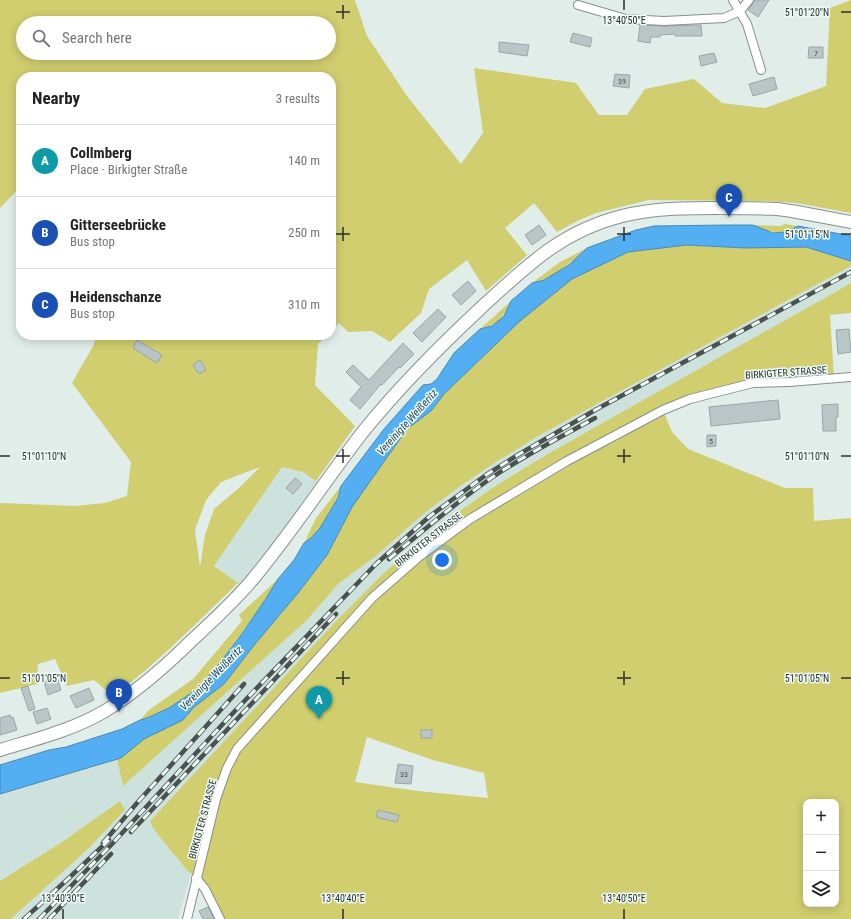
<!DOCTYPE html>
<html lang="en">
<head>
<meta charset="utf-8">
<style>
  :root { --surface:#fff; --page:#f6f6f6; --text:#222; --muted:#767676; --line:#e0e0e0; --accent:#bb4092 }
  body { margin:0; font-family:"Roboto Condensed",sans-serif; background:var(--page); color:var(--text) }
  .controls { position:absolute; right:12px; bottom:12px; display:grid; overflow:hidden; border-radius:8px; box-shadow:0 2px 10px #0003 }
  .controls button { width:36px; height:36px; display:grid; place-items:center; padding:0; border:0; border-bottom:1px solid var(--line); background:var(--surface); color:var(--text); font:20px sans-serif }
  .you { position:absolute; left:442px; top:560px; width:14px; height:14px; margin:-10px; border:3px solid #fff; border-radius:50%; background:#1a73e8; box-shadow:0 0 0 6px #1a73e833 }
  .badge { display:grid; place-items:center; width:26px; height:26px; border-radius:50%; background:var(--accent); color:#fff; font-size:13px; font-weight:700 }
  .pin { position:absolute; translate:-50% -33px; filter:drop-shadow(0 1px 2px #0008) }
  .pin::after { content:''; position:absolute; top:21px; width:14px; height:12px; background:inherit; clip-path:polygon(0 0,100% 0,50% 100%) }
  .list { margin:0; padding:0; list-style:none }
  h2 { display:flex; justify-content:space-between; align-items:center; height:52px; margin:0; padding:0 16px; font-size:17px }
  h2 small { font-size:13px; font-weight:400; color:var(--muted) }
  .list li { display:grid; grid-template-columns:26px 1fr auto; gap:12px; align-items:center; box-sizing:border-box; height:72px; padding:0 16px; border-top:1px solid var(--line) }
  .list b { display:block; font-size:15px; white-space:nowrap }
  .list p { margin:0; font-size:13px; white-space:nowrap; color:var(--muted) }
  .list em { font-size:13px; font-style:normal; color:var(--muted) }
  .icon { flex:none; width:22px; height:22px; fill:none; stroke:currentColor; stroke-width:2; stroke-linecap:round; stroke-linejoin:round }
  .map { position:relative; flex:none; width:851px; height:919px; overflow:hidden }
  .search { position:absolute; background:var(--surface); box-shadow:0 2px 10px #0003; left:16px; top:16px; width:320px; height:44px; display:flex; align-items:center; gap:10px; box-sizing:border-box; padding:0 14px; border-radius:22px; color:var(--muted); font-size:15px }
  .panel { position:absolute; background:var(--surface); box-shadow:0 2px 10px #0003; left:16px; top:72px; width:320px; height:268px; border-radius:16px }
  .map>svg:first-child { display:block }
</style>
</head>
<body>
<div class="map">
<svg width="851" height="919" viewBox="0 0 851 919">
  <rect width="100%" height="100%" fill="#e1ede9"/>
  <!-- built -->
  <g fill="#cde2dc">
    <path d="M 851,266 L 851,283 L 551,452 L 492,488 L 436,528 L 386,571 L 337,620 L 150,821 L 191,874 L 178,919 L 11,919 L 89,848 L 124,810 L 120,801 L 62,842 L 0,881 L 0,794 L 117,759 L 123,786 L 307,620 L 338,584 L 376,556 L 422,515 L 459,487 L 496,462 L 540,435 Z"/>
    <path d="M 282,467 L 303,472 L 319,483 L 267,552 L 240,585 L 214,566 Z"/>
  </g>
  <!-- green -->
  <g fill="#d0ce6f" fill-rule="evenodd">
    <path d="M 0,0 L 355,0 L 367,36 L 407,96 L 461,164 L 483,133 L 474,68 L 576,83 L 599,115 L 627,115 L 645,89 L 694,79 L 722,103 L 765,108 L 826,86 L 830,8 L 851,0 L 851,213 L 796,203 L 766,201 L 649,200 L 596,213 L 577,221 L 557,232 L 534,203 L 505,228 L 527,255 L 486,291 L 467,260 L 429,289 L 421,313 L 390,342 L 372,331 L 348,332 L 339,323 L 331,331 L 331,77 L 21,77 L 21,186 L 0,208 ZM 23,23 L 329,23 L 329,53 L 23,53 Z"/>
    <path d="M 785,224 L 798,226 C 778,236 773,233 753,225 L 780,226 Z"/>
    <path d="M 687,245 L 746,248 L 806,247 L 846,259 L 851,261 L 851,266 L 540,435 L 496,462 L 459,487 L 422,515 L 376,556 L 338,584 L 307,620 L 123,786 L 117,759 L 121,757 L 144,739 L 183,720 L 194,707 L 224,684 L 255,644 L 298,593 L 327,555 L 352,507 L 407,429 L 431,411 L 444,394 L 520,321 L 572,279 L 628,252 Z"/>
    <path d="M 587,248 C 571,263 554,278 532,283 L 560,262 Z"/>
    <path d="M 851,283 L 851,313 L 830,315 L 834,379 L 753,383 L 663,410 L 672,432 L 688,449 L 785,488 L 813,488 L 814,521 L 851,518 L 851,919 L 220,919 L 196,878 L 188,871 L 168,847 L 153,828 L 150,821 L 337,620 L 386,571 L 436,528 L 492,488 L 551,452 ZM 367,737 L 433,760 L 484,773 L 488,798 L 418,791 L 355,782 ZM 806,802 L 836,802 L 836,904 L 806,904 Z"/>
    <path d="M 511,301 C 503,317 498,325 480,329 Z"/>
    <path d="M 97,335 L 327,335 L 318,344 L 315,385 L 355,426 L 316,481 L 303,472 L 282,467 L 214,566 L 238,583 C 197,622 158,663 113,696 L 94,680 L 67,686 L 55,659 L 38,664 L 37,684 L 0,693 L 0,503 L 75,506 L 105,503 L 127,496 L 131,462 L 72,383 L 93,346 ZM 260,467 L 239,488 L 214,509 L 205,535 L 200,567 L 195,530 L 206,500 L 221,482 Z"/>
    <path d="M 341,486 C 337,505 321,533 304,543 L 316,518 Z"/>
    <path d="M 278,579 C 263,604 246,627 229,650 C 219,664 209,679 196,690 C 184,701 155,717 140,720 L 149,710 L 193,679 L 242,621 L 239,615 Z"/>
    <path d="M 120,801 L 125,810 L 89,848 L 11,919 L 0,919 L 0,881 L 62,842 Z"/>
  </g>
  <!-- water -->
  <path fill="#53aff1" stroke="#4789b7" d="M 727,225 L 753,225 L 773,233 L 786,232 L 798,226 L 851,236 L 851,261 L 806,247 L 746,248 L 687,245 L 628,252 L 572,279 L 520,321 L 444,394 L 431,411 L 407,429 L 352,507 L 327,555 L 298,593 L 255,644 L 224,684 L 194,707 L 183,720 L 144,739 L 121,758 L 0,794 L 0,765 L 49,750 L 66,747 L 122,729 L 140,720 L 147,718 L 169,708 L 196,690 L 216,668 L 241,635 L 265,600 L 278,579 L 294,560 L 304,543 L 310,539 L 320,528 L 338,498 L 341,486 L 384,429 L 423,385 L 431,384 L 437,379 L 454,353 L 480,329 L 492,326 L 504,316 L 511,301 L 532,283 L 544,280 L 569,265 L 587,248 L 636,230 L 654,226 Z"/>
  <!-- building -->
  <g fill="#b9c5c7" stroke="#99a5a7">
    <path d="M 755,0 L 769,0 L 758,17 L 748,10 Z"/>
    <path d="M 640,25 L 664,26 L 701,25 L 702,36 L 675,36 L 675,34 L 660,35 L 660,37 L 651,37 L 650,43 L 638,41 Z"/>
    <path d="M 573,33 L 592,38 L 590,47 L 570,42 Z"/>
    <path d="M 499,42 L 529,45 L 527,56 L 499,52 Z"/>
    <path d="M 809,47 L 823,47 L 823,58 L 808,58 Z"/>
    <path d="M 714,53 L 717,62 L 701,66 L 699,56 Z"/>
    <path d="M 615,74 L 630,75 L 629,88 L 613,86 Z"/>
    <path d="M 774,77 L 777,89 L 753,96 L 749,84 Z"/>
    <path d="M 539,225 L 546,235 L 532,245 L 525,235 Z"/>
    <path d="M 468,281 L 476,291 L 461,305 L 452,295 Z"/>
    <path d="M 438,309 L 446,317 L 422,342 L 413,333 Z"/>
    <path d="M 849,329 L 851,352 L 838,354 L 836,330 Z"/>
    <path d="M 137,340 L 162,355 L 157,363 L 133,348 Z"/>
    <path d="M 403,343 L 414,354 L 400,368 L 399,367 L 382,385 L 381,384 L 360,409 L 350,400 L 361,387 L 346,372 L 353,365 L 369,380 Z"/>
    <path d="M 200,360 L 206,370 L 199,374 L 193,365 Z"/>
    <path d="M 778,400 L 780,419 L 711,426 L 709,407 Z"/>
    <path d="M 838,404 L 838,417 L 836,417 L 836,431 L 823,431 L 822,405 Z"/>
    <path d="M 707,435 L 716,435 L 716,446 L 707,447 Z"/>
    <path d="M 295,478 L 302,484 L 293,494 L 286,488 Z"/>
    <path d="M 57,677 L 61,690 L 48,695 L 44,682 Z"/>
    <path d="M 28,686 L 35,709 L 29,711 L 21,688 Z"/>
    <path d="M 89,688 L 94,700 L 76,708 L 70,696 Z"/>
    <path d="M 47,708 L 51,719 L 37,724 L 33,712 Z"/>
    <path d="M 10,715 L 11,718 L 13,717 L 17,730 L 0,735 L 0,718 Z"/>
    <rect x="421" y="730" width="11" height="8"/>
    <path d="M 398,764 L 413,766 L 411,784 L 395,783 Z"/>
    <path d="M 378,810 L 399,815 L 397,822 L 376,817 Z"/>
    <path d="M 208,907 L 214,919 L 203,919 L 199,911 Z"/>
  </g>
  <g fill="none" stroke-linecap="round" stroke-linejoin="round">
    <!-- street casing -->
    <g stroke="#85918d" stroke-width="10">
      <g id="street">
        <path d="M 733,0 L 747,24 L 761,70"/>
        <path d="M 578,5 L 626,19 L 664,21 L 724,18 L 740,11 L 749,0"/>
        <path d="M 196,878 L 205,889 L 220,919"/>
        <path d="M 187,919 L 216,799 L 227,768 L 237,749 L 372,598 L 420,556 L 470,519 L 567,461 L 663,410 L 690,399 L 753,383 L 789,382 L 851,377"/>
      </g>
    </g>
    <!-- secondary casing -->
    <g stroke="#85918d" stroke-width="14">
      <path id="secondary" d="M 0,750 C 36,739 73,730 105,711 C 135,693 160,671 185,647 C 208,625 232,604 253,579 C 292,532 325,481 362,433 C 399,387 441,345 484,305 C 528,265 562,231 622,216 C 654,208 686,208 718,208 C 738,208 757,208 777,209 C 802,212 826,218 851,222"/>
    </g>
    <!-- street -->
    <use href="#street" stroke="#fff" stroke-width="8"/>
    <!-- secondary -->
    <use href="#secondary" stroke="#fff" stroke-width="12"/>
    <!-- rail casing -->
    <g stroke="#4a514f" stroke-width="4.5">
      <g id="rail">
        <path d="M 389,559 C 421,532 453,505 487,481 C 521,457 559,438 595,418"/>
        <path d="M 131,832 L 336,614"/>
        <path d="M 103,843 L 137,803 L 244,684"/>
        <path d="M 24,919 L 69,878 L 109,840"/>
        <path d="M 39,919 L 112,844 L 233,713 L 376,564 L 430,516 L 486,475 L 516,456 L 597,409 L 851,272"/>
        <path d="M 49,919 L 111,854"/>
      </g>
    </g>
    <!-- rail -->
    <use href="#rail" stroke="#eefaf6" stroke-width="3" stroke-dasharray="9" stroke-linecap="butt"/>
  </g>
  <!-- ticks -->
  <path fill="none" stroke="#2b302f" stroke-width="1.5" d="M 624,0 L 624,10M 343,5 L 343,19M 336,12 L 350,12M 841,12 L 851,12M 343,227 L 343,241M 624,227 L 624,241M 336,234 L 350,234M 617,234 L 631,234M 841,234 L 851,234M 343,449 L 343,463M 624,449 L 624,463M 0,456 L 10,456M 336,456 L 350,456M 617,456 L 631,456M 841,456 L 851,456M 343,671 L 343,685M 624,671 L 624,685M 0,678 L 10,678M 336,678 L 350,678M 617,678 L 631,678M 841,678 L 851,678M 63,909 L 63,919M 343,909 L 343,919M 624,909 L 624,919"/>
  <g text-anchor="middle" stroke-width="3" stroke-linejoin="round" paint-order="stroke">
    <!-- number labels -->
    <g font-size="8" fill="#4e5555">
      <text x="816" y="56">7</text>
      <text x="622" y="84">39</text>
      <text x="711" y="444">5</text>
      <text x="404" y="777">33</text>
    </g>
    <!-- street labels -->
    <g font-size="10" fill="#2b302f" stroke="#eefaf6">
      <text transform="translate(786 372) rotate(-4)" y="4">BIRKIGTER STRASSE</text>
      <text transform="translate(428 539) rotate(-38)" y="4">BIRKIGTER STRASSE</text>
      <text transform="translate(202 819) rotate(-75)" y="4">BIRKIGTER STRASSE</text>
    </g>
    <!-- water labels -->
    <g font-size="11" font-style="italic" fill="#204661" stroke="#eefaf6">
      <text transform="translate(407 422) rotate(-48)" y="4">Vereinigte Weißeritz</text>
      <text transform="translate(211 678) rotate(-46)" y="4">Vereinigte Weißeritz</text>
    </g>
  </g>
  <g font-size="10" text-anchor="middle" fill="#2b302f" stroke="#eefaf6" stroke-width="3" stroke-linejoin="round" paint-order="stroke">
    <text x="807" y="16">51°01'20"N</text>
    <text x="624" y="24">13°40'50"E</text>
    <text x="807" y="238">51°01'15"N</text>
    <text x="44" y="460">51°01'10"N</text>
    <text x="807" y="460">51°01'10"N</text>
    <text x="44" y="682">51°01'05"N</text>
    <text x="807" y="682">51°01'05"N</text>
    <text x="63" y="902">13°40'30"E</text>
    <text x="343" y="902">13°40'40"E</text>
    <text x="624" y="902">13°40'50"E</text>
  </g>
</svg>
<div class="controls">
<button>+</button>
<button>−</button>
<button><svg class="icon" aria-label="layers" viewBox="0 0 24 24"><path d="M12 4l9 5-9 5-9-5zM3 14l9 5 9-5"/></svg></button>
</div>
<div class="you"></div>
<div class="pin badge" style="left:319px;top:719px;background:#0f9aa8">A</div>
<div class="pin badge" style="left:119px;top:712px;background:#1a4fb4">B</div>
<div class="pin badge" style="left:729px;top:217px;background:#1a4fb4">C</div>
<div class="search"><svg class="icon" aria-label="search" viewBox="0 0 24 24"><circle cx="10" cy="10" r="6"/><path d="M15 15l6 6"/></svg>Search here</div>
<section class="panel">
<h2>Nearby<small>3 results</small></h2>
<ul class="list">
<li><span class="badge" style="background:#0f9aa8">A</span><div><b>Collmberg</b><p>Place · Birkigter Straße</p></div><em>140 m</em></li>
<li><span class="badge" style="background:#1a4fb4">B</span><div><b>Gitterseebrücke</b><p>Bus stop</p></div><em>250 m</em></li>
<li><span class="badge" style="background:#1a4fb4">C</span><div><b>Heidenschanze</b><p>Bus stop</p></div><em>310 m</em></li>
</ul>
</section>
</div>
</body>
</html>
